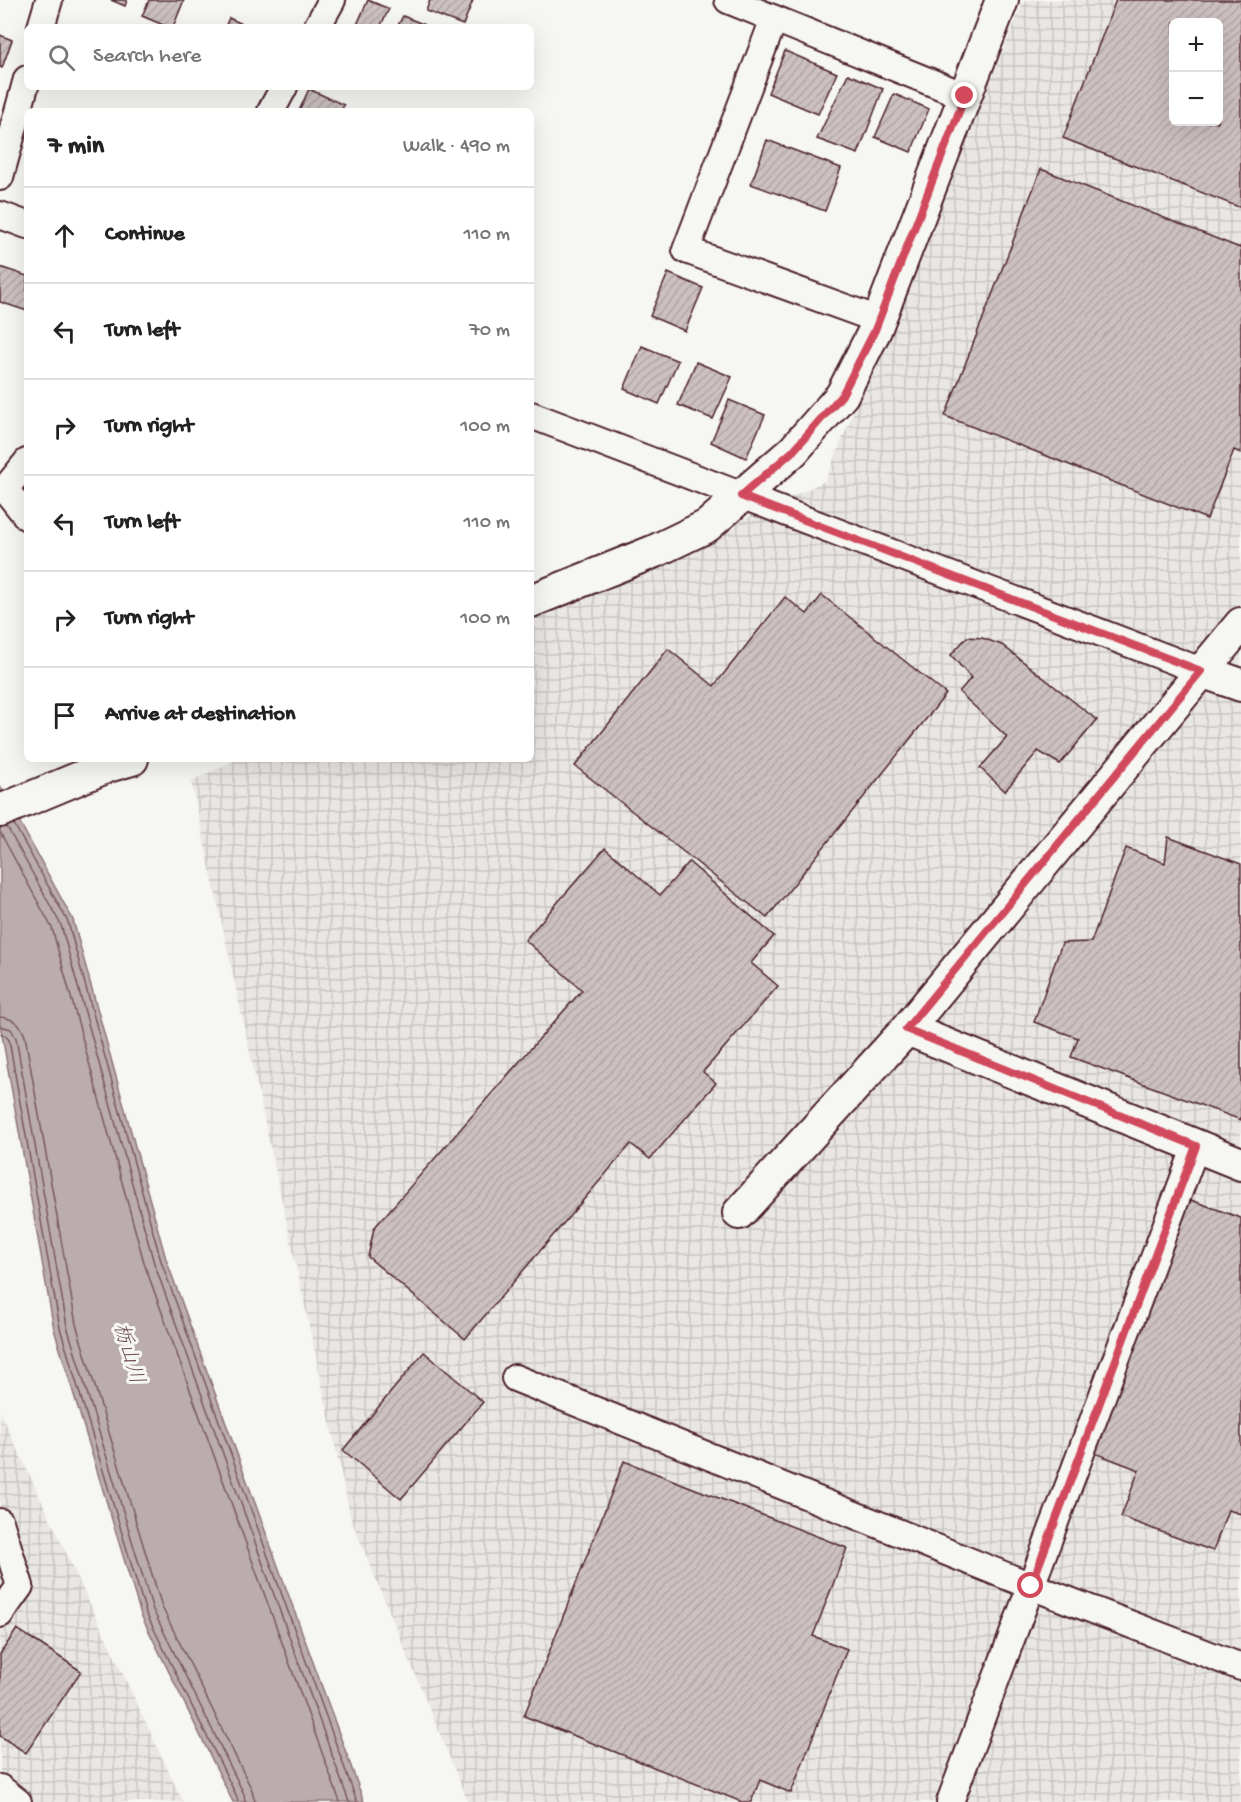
<!DOCTYPE html>
<html lang="en">
<head>
<meta charset="utf-8">
<style>
  :root { --surface:#fff; --page:#f6f6f6; --text:#222; --muted:#767676; --line:#e0e0e0 }
  body { margin:0; font-family:"Gochi Hand","Klee One",sans-serif; background:var(--page); color:var(--text) }
  .controls { position:absolute; right:18px; top:18px; display:grid; overflow:hidden; border-radius:9px; box-shadow:0 6px 24px #0002 }
  .controls button { width:54px; height:54px; display:grid; place-items:center; padding:0; border:0; border-bottom:2px solid var(--line); background:var(--surface); color:var(--text); font:30px sans-serif }
  .stop { position:absolute; width:18px; height:18px; margin:-14px; border:4px solid #d1495b; border-radius:50%; background:#fff }
  .stop.end { background:#d1495b; border-color:#fff; box-shadow:0 2px 6px #0008 }
  .list { margin:0; padding:0; list-style:none }
  h2 { display:flex; justify-content:space-between; align-items:center; height:78px; margin:0; padding:0 24px; font-size:26px }
  h2 small { font-size:20px; font-weight:400; color:var(--muted) }
  .list li { display:grid; grid-template-columns:39px 1fr auto; gap:18px; align-items:center; box-sizing:border-box; height:96px; padding:0 24px; border-top:2px solid var(--line) }
  .list b { display:block; font-size:22px; white-space:nowrap }
  .list em { font-size:20px; font-style:normal; color:var(--muted) }
  .icon { flex:none; width:33px; height:33px; fill:none; stroke:currentColor; stroke-width:2; stroke-linecap:round; stroke-linejoin:round }
  .map { position:relative; flex:none; width:1241px; height:1802px; overflow:hidden }
  .search { position:absolute; background:var(--surface); box-shadow:0 6px 24px #0002; left:24px; top:24px; width:510px; height:66px; display:flex; align-items:center; gap:15px; box-sizing:border-box; padding:0 21px; border-radius:9px; color:var(--muted); font-size:22px }
  .panel { position:absolute; background:var(--surface); box-shadow:0 6px 24px #0002; left:24px; top:108px; width:510px; height:654px; border-radius:9px }
  .map>svg:first-child { display:block }
</style>
</head>
<body>
<div class="map">
<svg width="1241" height="1802" viewBox="0 0 1241 1802">
  <defs>
    <pattern id="industrial-grid" width="8" height="8" patternUnits="userSpaceOnUse" patternTransform="scale(1.5)"><rect width="8" height="8" fill="#e9e6e3"/><path d="M0 4h8M4 0v8" fill="none" stroke="#c9c5c3"/></pattern>
    <pattern id="building-hatch" width="6" height="6" patternUnits="userSpaceOnUse" patternTransform="scale(1.5)"><rect width="6" height="6" fill="#ccc1c0"/><path d="M-1 1l2-2M0 6l6-6M5 7l2-2" fill="none" stroke="#b1a5a5"/></pattern>
  </defs>
  <rect width="100%" height="100%" fill="#f6f6f2"/>
  <filter id="ink" filterUnits="userSpaceOnUse"><feTurbulence type="fractalNoise" baseFrequency=".0167" numOctaves="2"/><feDisplacementMap in="SourceGraphic" scale="12" xChannelSelector="R" yChannelSelector="G"/><feConvolveMatrix kernelMatrix="1 2 1 2 8 2 1 2 1" color-interpolation-filters="sRGB"/></filter>
  <g filter="url(#ink)">
    <!-- industrial -->
    <g fill="url(#industrial-grid)" fill-rule="evenodd">
      <path d="M 1024,0 L 1241,0 L 1241,1802 L 468,1802 L 351,1519 L 191,781 L 238,759 L 531,759 L 531,620 L 825,481 ZM 1174,22 L 1218,22 L 1218,122 L 1174,122 Z"/>
      <path d="M 0,1412 L 183,1802 L 0,1802 Z"/>
    </g>
    <!-- water -->
    <path fill="#bbadae" stroke="#8e747a" stroke-width="1.5" d="M 0,786 L 73,920 L 166,1259 L 364,1802 L 233,1802 L 141,1615 L 54,1329 L 0,1024 Z"/>
    <g fill="none" stroke-linecap="round" stroke-linejoin="round">
      <!-- shore -->
      <g stroke="#77585f" stroke-width="1.5">
        <path d="M 14,824 L 68,922 L 161,1261 L 357,1802"/>
        <path d="M 7,827 L 61,925 L 154,1263 L 349,1802"/>
        <path d="M 0,832 L 52,928 L 145,1266 L 340,1802"/>
        <path d="M 0,1017 C 13,1018 21,1024 25,1036 L 76,1324 L 162,1607 L 252,1790 L 255,1802"/>
        <path d="M 0,1026 L 11,1029 L 16,1038 L 67,1326 L 153,1610 L 244,1794 L 245,1802"/>
        <path d="M 0,1034 L 5,1035 L 9,1040 L 60,1328 L 146,1613 L 237,1797 L 238,1802"/>
      </g>
    </g>
    <!-- building -->
    <g fill="url(#building-hatch)" stroke="#4a1f2b" stroke-width="1.5" fill-rule="evenodd">
      <path d="M 111,0 L 127,0 L 125,6 Z"/>
      <path d="M 149,0 L 184,0 L 173,27 L 168,27 L 142,16 Z"/>
      <path d="M 368,0 L 389,9 L 380,27 L 356,27 Z"/>
      <path d="M 430,0 L 473,0 L 463,25 L 426,11 Z"/>
      <path d="M 1116,0 L 1241,0 L 1241,208 L 1063,138 ZM 1174,22 L 1218,22 L 1218,122 L 1174,122 Z"/>
      <path d="M 403,16 L 425,25 L 424,27 L 397,27 Z"/>
      <path d="M 229,18 L 249,27 L 225,27 Z"/>
      <path d="M 0,35 L 12,40 L 2,68 L 0,67 Z"/>
      <path d="M 785,51 L 837,73 L 818,114 L 768,93 Z"/>
      <path d="M 848,74 L 883,89 L 858,154 L 817,139 Z"/>
      <path d="M 309,89 L 344,105 L 341,111 L 299,111 Z"/>
      <path d="M 894,94 L 929,109 L 911,152 L 875,137 Z"/>
      <path d="M 767,140 L 841,168 L 825,211 L 751,184 Z"/>
      <path d="M 1041,169 L 1240,248 L 1241,245 L 1241,453 L 1234,450 L 1207,519 L 945,416 Z"/>
      <path d="M 0,267 L 27,276 L 27,311 L 0,302 Z"/>
      <path d="M 668,273 L 703,288 L 685,331 L 650,316 Z"/>
      <path d="M 642,346 L 678,361 L 659,404 L 624,389 Z"/>
      <path d="M 696,362 L 732,377 L 713,419 L 678,405 Z"/>
      <path d="M 729,400 L 765,415 L 746,458 L 711,442 Z"/>
      <path d="M 822,595 L 946,694 L 767,918 L 575,766 L 668,649 L 714,686 L 785,597 L 807,614 Z"/>
      <path d="M 967,637 L 982,638 L 1002,645 L 1097,720 L 1060,764 L 1038,751 L 1005,791 L 980,768 L 1007,737 L 959,692 L 971,678 L 951,655 Z"/>
      <path d="M 1168,837 L 1241,864 L 1241,1120 L 1071,1057 L 1078,1038 L 1034,1022 L 1062,943 L 1091,942 L 1126,848 L 1165,863 Z"/>
      <path d="M 605,848 L 660,895 L 689,862 L 774,936 L 751,963 L 778,986 L 703,1072 L 716,1083 L 650,1159 L 631,1144 L 465,1339 L 368,1257 L 374,1228 L 582,990 L 525,940 Z"/>
      <path d="M 1188,1199 L 1241,1218 L 1241,1514 L 1228,1510 L 1213,1551 L 1121,1517 L 1139,1470 L 1095,1453 Z"/>
      <path d="M 424,1352 L 483,1402 L 401,1499 L 343,1450 Z"/>
      <path d="M 624,1461 L 847,1548 L 813,1636 L 847,1649 L 791,1793 L 760,1780 L 751,1802 L 742,1802 L 524,1716 Z"/>
      <path d="M 17,1629 L 81,1671 L 26,1753 L 0,1736 L 0,1654 Z"/>
    </g>
    <g fill="none" stroke-linecap="round" stroke-linejoin="round">
      <!-- minor casing -->
      <g stroke="#4a1f2b" stroke-width="30">
        <g id="minor">
          <path d="M 728,0 L 965,96"/>
          <path d="M 774,19 L 686,250 L 879,320"/>
          <path d="M 41,27 L 49,0"/>
          <path d="M 317,27 L 332,0"/>
          <path d="M 271,111 L 284,87"/>
          <path d="M 0,177 L 27,79"/>
          <path d="M 0,215 L 27,225"/>
          <path d="M 531,415 L 1201,671"/>
          <path d="M 27,462 L 5,489 L 27,517"/>
          <path d="M 515,1378 L 1031,1586 L 1241,1667"/>
          <path d="M 0,1522 L 20,1586 L 0,1614"/>
          <path d="M 0,1788 L 18,1802"/>
          <path d="M 950,1802 L 1196,1146"/>
        </g>
      </g>
      <!-- tertiary casing -->
      <g stroke="#4a1f2b" stroke-width="36">
        <g id="tertiary">
          <path d="M 531,601 L 655,551 L 707,526 L 793,451 L 842,395 L 875,330 L 1002,0"/>
          <path d="M 1201,671 L 1241,685"/>
          <path d="M 0,811 L 108,766 L 132,759"/>
          <path d="M 907,1029 L 1241,1164"/>
          <path d="M 739,1213 L 907,1029 L 1241,624"/>
        </g>
      </g>
      <!-- minor -->
      <use href="#minor" stroke="#f6f6f2" stroke-width="26"/>
      <!-- tertiary -->
      <use href="#tertiary" stroke="#f6f6f2" stroke-width="32"/>
    </g>
  </g>
  <g fill="none" stroke-linecap="round" stroke-linejoin="round" filter="url(#ink)">
    <!-- route -->
    <path stroke="#d1495b" stroke-width="8" d="M 965,96 L 875,330 L 842,395 L 793,451 L 741,496 L 1201,671 L 906,1029 L 1196,1146 L 1031,1586"/>
  </g>
  <g text-anchor="middle" stroke-width="6" stroke-linejoin="round" paint-order="stroke">
    <!-- water labels -->
    <g font-size="21" font-style="italic" fill="#6c4a52" stroke="#f6f6f2">
      <text transform="translate(130 1353) rotate(74)" y="7">栃山川</text>
    </g>
  </g>
</svg>
<div class="controls">
<button>+</button>
<button>−</button>
</div>
<div class="stop" style="left:1031px;top:1586px"></div>
<div class="stop end" style="left:965px;top:96px"></div>
<div class="search"><svg class="icon" aria-label="search" viewBox="0 0 24 24"><circle cx="10" cy="10" r="6"/><path d="M15 15l6 6"/></svg>Search here</div>
<section class="panel">
<h2>7 min<small>Walk · 490 m</small></h2>
<ul class="list">
<li><svg class="icon" aria-label="ahead" viewBox="0 0 24 24"><path d="M12 20V5M6 11l6-6 6 6"/></svg><div><b>Continue</b></div><em>110 m</em></li>
<li><svg class="icon" aria-label="left" viewBox="0 0 24 24"><path d="M17 20v-9H6M10 6l-5 5 5 5"/></svg><div><b>Turn left</b></div><em>70 m</em></li>
<li><svg class="icon" aria-label="right" viewBox="0 0 24 24"><path d="M7 20v-9h11M14 6l5 5-5 5"/></svg><div><b>Turn right</b></div><em>100 m</em></li>
<li><svg class="icon" aria-label="left" viewBox="0 0 24 24"><path d="M17 20v-9H6M10 6l-5 5 5 5"/></svg><div><b>Turn left</b></div><em>110 m</em></li>
<li><svg class="icon" aria-label="right" viewBox="0 0 24 24"><path d="M7 20v-9h11M14 6l5 5-5 5"/></svg><div><b>Turn right</b></div><em>100 m</em></li>
<li><svg class="icon" aria-label="arrive" viewBox="0 0 24 24"><path d="M6 21V4h12l-3 4 3 4H6"/></svg><div><b>Arrive at destination</b></div></li>
</ul>
</section>
</div>
</body>
</html>
